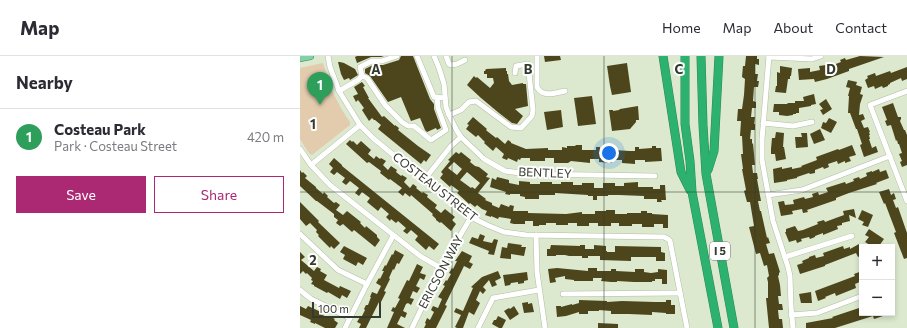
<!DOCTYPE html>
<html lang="en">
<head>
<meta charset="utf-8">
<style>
  :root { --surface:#fff; --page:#f7f7f7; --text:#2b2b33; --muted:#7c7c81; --line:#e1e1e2; --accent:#ab2873 }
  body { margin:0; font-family:Commissioner,sans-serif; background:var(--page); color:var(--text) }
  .controls { position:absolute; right:12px; bottom:12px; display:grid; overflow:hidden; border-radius:0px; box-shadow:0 2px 6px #0003 }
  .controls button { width:36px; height:36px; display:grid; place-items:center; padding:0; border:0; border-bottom:1px solid var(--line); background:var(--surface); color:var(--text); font:20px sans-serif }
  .scale { position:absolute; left:12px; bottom:10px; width:69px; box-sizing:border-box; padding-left:4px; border:2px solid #353a2f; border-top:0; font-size:11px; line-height:14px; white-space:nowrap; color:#353a2f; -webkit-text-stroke:3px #fff; paint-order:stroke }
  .you { position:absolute; left:309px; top:97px; width:14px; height:14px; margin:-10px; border:3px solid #fff; border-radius:50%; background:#1a73e8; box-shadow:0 0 0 6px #1a73e833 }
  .badge { display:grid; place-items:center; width:26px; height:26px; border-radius:50%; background:var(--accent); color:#fff; font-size:13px; font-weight:700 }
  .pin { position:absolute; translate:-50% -33px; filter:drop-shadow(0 1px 2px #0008) }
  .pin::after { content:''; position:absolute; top:21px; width:14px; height:12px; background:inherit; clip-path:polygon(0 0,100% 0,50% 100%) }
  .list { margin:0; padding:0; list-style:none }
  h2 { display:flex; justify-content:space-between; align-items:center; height:52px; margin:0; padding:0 16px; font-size:17px }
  h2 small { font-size:13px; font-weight:400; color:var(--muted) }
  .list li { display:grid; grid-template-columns:26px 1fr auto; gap:12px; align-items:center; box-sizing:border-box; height:56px; padding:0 16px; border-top:1px solid var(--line) }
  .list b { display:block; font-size:15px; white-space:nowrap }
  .list p { margin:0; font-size:13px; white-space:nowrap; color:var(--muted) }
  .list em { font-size:13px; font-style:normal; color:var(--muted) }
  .actions { display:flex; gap:8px; padding:12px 16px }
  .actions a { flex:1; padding:9px 0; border:1px solid var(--accent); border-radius:0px; text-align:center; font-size:14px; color:var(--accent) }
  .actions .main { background:var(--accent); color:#fff }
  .map { position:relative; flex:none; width:607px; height:272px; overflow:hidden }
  header { display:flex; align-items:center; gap:24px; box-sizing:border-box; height:56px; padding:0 20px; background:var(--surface); border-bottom:1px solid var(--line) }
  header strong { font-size:19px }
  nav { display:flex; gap:22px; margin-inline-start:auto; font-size:14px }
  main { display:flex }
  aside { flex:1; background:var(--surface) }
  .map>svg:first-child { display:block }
</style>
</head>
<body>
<header>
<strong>Map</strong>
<nav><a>Home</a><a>Map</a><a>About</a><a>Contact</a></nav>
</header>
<main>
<aside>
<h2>Nearby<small></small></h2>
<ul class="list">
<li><span class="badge" style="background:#2e9e5b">1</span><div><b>Costeau Park</b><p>Park · Costeau Street</p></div><em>420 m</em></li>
</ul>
<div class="actions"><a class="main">Save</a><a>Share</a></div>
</aside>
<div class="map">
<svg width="607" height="272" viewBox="0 0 607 272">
  <rect width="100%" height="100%" fill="#dce9ce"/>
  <!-- green -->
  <path fill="#e3cbae" d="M 23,7 L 32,35 L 42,54 L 50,66 L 50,69 L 12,99 L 10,98 L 8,96 L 0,83 L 0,12 Z"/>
  <!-- building -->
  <g fill="#4d461d" fill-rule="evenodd">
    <path d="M 57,0 L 84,0 L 81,1 L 71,1 L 57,7 L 55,1 Z"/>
    <path d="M 101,0 L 113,0 L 130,43 L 134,48 L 134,53 L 141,72 L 137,74 L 136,72 L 127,76 L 125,74 L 120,62 L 111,65 L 101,41 L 88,46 L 70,20 L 65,17 L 65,13 L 73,9 L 83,9 L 99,4 Z"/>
    <path d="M 244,0 L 260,0 L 261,4 L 245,6 Z"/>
    <path d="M 446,0 L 457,0 L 457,3 L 459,3 L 459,9 L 455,8 L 455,18 L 458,18 L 457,25 L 459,25 L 458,31 L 454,31 L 453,45 L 456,46 L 456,52 L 452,52 L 451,61 L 455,61 L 454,68 L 455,68 L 455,74 L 451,74 L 450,83 L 452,83 L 452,88 L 453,87 L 455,109 L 452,109 L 453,117 L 457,117 L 458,123 L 457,123 L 461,145 L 458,145 L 460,155 L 461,155 L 467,182 L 468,181 L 470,187 L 466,188 L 469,198 L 474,197 L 480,216 L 479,217 L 479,219 L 478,220 L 480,229 L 481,240 L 478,240 L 479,248 L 482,248 L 483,254 L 478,254 L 479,263 L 482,263 L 483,272 L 469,272 L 466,242 L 468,242 L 468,226 L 467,222 L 469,220 L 467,209 L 464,210 L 460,197 L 456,198 L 449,171 L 454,170 L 450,146 L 447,146 L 444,135 L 446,134 L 442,113 L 443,113 L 441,98 L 443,98 L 442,80 L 440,80 L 441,65 L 437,65 L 438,53 L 442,53 L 444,39 L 445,23 L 442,21 L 443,10 L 445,10 Z"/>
    <path d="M 560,0 L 584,1 L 549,13 L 549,15 L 527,23 L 515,26 L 514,23 L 499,24 L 498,13 L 510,12 L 510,16 L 520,14 L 519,10 L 526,9 L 526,8 L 532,6 L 533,9 L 541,6 L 540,4 L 545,2 L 546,4 Z"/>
    <path d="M 38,6 L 40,6 L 44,7 L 55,13 L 58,19 L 50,24 L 49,22 L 44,24 L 41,18 Z"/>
    <path d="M 327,7 L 331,36 L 312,39 L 310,30 L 307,10 Z"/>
    <path d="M 480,10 L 492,12 L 491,20 L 490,20 L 490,23 L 488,23 L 486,37 L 475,36 L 476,30 L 477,30 L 477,16 L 480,17 Z"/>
    <path d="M 607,11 L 607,23 L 602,25 L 601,22 L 590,27 L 590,28 L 588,29 L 588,30 L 583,32 L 582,30 L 575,33 L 574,30 L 568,32 L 565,24 L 568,22 L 567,20 L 575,17 L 576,20 L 590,15 L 591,17 Z"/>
    <path d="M 206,12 L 206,15 L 207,15 L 207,18 L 208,18 L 209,25 L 212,29 L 223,27 L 223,28 L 226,28 L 228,50 L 215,53 L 223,60 L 217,68 L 212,67 L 199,57 L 181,42 L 167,29 L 174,20 L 176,22 L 177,21 L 190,32 L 194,27 L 193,22 L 187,22 L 187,18 L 184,18 L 184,15 L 185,15 L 186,13 Z"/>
    <path d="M 548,24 L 557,26 L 556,29 L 562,31 L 560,38 L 563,39 L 560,48 L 559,59 L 563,58 L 565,63 L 561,65 L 564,72 L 568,71 L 570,76 L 569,76 L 570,79 L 569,79 L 570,83 L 569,83 L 572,92 L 576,90 L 578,96 L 564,101 L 560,89 L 562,88 L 557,73 L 556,73 L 550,57 L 548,57 L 549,40 L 548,40 L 550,32 L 546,31 Z"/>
    <path d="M 62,26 L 65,30 L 63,31 L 69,42 L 68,42 L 82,61 L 84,60 L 95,70 L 95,69 L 99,72 L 98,74 L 118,90 L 131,99 L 126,106 L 124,104 L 121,108 L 78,73 L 81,69 L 75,64 L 74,64 L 72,62 L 69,65 L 62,54 L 64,52 L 58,44 L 56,46 L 53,40 L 58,38 L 54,31 Z"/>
    <path d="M 514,38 L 516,48 L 511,49 L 511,50 L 499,52 L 499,57 L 496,57 L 496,58 L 493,58 L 493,59 L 487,60 L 479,59 L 479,56 L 473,56 L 474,48 L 487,48 L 488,47 L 495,47 L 495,45 L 504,45 L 503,41 Z"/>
    <path d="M 292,40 L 296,68 L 278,70 L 274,42 Z"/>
    <path d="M 526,43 L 532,53 L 523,59 L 520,54 L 523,53 L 519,48 Z"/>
    <path d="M 593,47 L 598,61 L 601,61 L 601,63 L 600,65 L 604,74 L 605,74 L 607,79 L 607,109 L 602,111 L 600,106 L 602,105 L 599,98 L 602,97 L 599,88 L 598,88 L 597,84 L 596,85 L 591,69 L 587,70 L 585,65 L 587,64 L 582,51 Z"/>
    <path d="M 338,50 L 339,64 L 336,64 L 336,66 L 330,73 L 312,75 L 309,54 L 313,54 L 313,55 L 319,54 L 320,53 Z"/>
    <path d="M 261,54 L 263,71 L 247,74 L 244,56 Z"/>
    <path d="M 173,61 L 187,73 L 186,74 L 187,75 L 196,82 L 197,81 L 205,88 L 208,84 L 211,86 L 211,87 L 226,93 L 248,92 L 248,94 L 262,94 L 262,91 L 267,92 L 267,90 L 275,90 L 276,89 L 282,89 L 282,94 L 296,94 L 296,91 L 300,91 L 300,94 L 307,94 L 307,90 L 314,90 L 314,94 L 330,95 L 335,95 L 335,91 L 339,91 L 339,93 L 352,92 L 352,90 L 356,90 L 356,92 L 361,92 L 362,105 L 345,106 L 345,104 L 335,104 L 335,108 L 322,107 L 322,104 L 312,104 L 312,107 L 299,106 L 299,103 L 290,103 L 290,107 L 271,105 L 268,107 L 254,107 L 254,102 L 245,102 L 245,105 L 230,105 L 230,102 L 221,102 L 220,104 L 218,103 L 217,106 L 208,102 L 207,104 L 202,102 L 204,98 L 196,91 L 193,95 L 184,87 L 185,86 L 178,79 L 176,81 L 166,73 L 169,69 L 167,68 Z"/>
    <path d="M 529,62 L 537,66 L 531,77 L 521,72 L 523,66 L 526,67 Z"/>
    <path d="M 520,73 L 525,84 L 514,88 L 510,78 Z"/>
    <path d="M 476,76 L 484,77 L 483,91 L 484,91 L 486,103 L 476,105 L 475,98 L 471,98 L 471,93 L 472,82 L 475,82 Z"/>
    <path d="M 501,77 L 507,77 L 508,91 L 496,92 L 495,81 L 502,81 Z"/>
    <path d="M 50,84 L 52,86 L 53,85 L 57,89 L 61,85 L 71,94 L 68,98 L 74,103 L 76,100 L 80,103 L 81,102 L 86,105 L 83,109 L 88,114 L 91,110 L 97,114 L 96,116 L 101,120 L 102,119 L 107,122 L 104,126 L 110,132 L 113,128 L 117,131 L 116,132 L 122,137 L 123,136 L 128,139 L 127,141 L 137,149 L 135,152 L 141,157 L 145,153 L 155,161 L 152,164 L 156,168 L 151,175 L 141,166 L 140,167 L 136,164 L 136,163 L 132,159 L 133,158 L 111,139 L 110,141 L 105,137 L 103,140 L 98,136 L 102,132 L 90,123 L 89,124 L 80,117 L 81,115 L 69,106 L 67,107 L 46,88 Z"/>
    <path d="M 552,89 L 556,99 L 549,101 L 551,105 L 545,107 L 545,105 L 538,108 L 537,105 L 528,108 L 529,111 L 524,113 L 523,111 L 515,114 L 515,117 L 510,118 L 509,117 L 497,121 L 497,122 L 487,124 L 487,125 L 474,127 L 473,113 L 482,111 L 482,113 L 492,111 L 492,113 L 502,111 L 501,110 L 517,104 L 516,101 L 538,93 L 539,94 Z"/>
    <path d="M 156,96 L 159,98 L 161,96 L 171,104 L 170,106 L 175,110 L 179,111 L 188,118 L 186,121 L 190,122 L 178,137 L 186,143 L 185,144 L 192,147 L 192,149 L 199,152 L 201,148 L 209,151 L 210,149 L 214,150 L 213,155 L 228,155 L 228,157 L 266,158 L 282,156 L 282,158 L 295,158 L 295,155 L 306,155 L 306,154 L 315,154 L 315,158 L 327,158 L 327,157 L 341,157 L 341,155 L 347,155 L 347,157 L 352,157 L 352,158 L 368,159 L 368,172 L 363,172 L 363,168 L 354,168 L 354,171 L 342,171 L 342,168 L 332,168 L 332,170 L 319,170 L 319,167 L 311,167 L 311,170 L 298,170 L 298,167 L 289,167 L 289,170 L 277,170 L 277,167 L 268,167 L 268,169 L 256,169 L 256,167 L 246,167 L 246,169 L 239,169 L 239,170 L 233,170 L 233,165 L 225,165 L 225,168 L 214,168 L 210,167 L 211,163 L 199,161 L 198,163 L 191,160 L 191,161 L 185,159 L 187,155 L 182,153 L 177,149 L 175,151 L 170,147 L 169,148 L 157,137 L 159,135 L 151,129 L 150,131 L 140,122 L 143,118 L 141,116 L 150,105 L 148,104 ZM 154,106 L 162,113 L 157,119 L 148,112 ZM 167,116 L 180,127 L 175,133 L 172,131 L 171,132 L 160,124 Z"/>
    <path d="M 34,102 L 42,109 L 42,110 L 139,188 L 134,194 L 129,190 L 126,194 L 115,184 L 118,180 L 111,174 L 107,178 L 103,175 L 106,172 L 98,165 L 96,167 L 91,163 L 90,165 L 86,161 L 89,158 L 81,151 L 78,155 L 67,146 L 70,142 L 62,136 L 59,140 L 55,137 L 59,132 L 50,125 L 46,129 L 42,126 L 45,122 L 37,116 L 34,119 L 30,116 L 33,112 L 29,108 Z"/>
    <path d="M 579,113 L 580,116 L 586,114 L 589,122 L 576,127 L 577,128 L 549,137 L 536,142 L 536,144 L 507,154 L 508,156 L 503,157 L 502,153 L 492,155 L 493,158 L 481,160 L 478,146 L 484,145 L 485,149 L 494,148 L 493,144 L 504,141 L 505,143 L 513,141 L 512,138 L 518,136 L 519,139 L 528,136 L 526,132 L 545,126 L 546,128 L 554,125 L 553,123 L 559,121 L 560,123 L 567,120 L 566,117 L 572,115 L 572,116 Z"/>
    <path d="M 0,114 L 2,117 L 3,116 L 7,120 L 5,122 L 16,131 L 16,132 L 23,138 L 24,136 L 28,140 L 27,141 L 34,147 L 36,146 L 40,149 L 36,154 L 43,159 L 47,155 L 61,166 L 60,167 L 65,172 L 66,170 L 77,179 L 77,181 L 80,184 L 75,191 L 54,174 L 52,176 L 43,168 L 40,170 L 36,167 L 38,164 L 34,161 L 34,158 L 17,145 L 16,145 L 0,130 Z"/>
    <path d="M 197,121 L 209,124 L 209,127 L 219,129 L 219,125 L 230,126 L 230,128 L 240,128 L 240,126 L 252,126 L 252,128 L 261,128 L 261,126 L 273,126 L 273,129 L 282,129 L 282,127 L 294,127 L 294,132 L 303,132 L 303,127 L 315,127 L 315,130 L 324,130 L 324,127 L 338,126 L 338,131 L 353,131 L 353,133 L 360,133 L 360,129 L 365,129 L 366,144 L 361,144 L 362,146 L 357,146 L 357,143 L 344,143 L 344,140 L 319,139 L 308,139 L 308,140 L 297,140 L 297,144 L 293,144 L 293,140 L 288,140 L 288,139 L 255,137 L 255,139 L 239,139 L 239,143 L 225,143 L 225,141 L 220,140 L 220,138 L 210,138 L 210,139 L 205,138 L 206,136 L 190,131 L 192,122 L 196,124 Z"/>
    <path d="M 589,133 L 591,139 L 594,137 L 596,143 L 593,144 L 596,152 L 598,151 L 607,177 L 607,202 L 604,203 L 594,177 L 596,176 L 585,147 L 584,148 L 579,136 Z"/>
    <path d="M 0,146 L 19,165 L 18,166 L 40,187 L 34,193 L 31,190 L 30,192 L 18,180 L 19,179 L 16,176 L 17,174 L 10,167 L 6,170 L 0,163 Z"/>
    <path d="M 554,153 L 556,162 L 549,159 L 550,165 L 542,167 L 542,169 L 537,170 L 538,173 L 523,179 L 523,177 L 515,180 L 515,181 L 510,183 L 509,181 L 501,183 L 502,185 L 497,187 L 496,184 L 489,186 L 485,176 L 486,176 L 486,173 L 495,170 L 498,175 L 503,174 L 518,168 L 517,166 L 524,164 L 525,166 L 544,159 L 543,155 Z"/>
    <path d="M 562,154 L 573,159 L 568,171 L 562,169 L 564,166 L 558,163 Z"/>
    <path d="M 569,173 L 584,183 L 579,190 L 576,188 L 574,191 L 573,191 L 565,186 L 569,181 L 565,179 Z"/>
    <path d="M 180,178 L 185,180 L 183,185 L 192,187 L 194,183 L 198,184 L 194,199 L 188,198 L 189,195 L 169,187 L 172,181 L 178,183 Z"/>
    <path d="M 208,187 L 222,189 L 221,191 L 226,191 L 224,200 L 211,198 L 211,203 L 200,202 L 202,191 L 207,192 Z"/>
    <path d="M 559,188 L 559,189 L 562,188 L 562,199 L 558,201 L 556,197 L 525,209 L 525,210 L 500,218 L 497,209 L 503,207 L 502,205 L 509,202 L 509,201 L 515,199 L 516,202 L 524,200 L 523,197 L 526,196 L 543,190 L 544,193 L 550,191 L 550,193 Z"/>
    <path d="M 251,189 L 280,190 L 280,189 L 285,189 L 285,193 L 294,193 L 294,189 L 306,190 L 306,195 L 307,195 L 307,196 L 315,196 L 315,190 L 361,191 L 361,196 L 365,197 L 365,205 L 356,205 L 356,201 L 331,201 L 331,205 L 300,204 L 300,200 L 288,200 L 288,202 L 282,202 L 282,200 L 269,200 L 265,199 L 256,199 L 256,200 L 247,200 L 247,193 L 250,193 Z"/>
    <path d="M 44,190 L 67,202 L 63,209 L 58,206 L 56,210 L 43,203 L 45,199 L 40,196 Z"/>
    <path d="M 95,194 L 104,199 L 99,208 L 97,207 L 94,214 L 93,213 L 89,222 L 90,223 L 84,235 L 86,236 L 81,246 L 79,246 L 66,272 L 59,272 L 61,268 L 57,266 L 60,261 L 61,262 L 65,254 L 64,253 L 66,249 L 68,249 L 71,241 L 70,241 L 72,236 L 77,238 L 81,230 L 76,227 L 79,222 L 80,223 L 84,215 L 82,215 L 85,209 L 86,210 L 92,198 L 93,199 Z"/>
    <path d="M 162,195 L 172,200 L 169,206 L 173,208 L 170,213 L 164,210 L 145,249 L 147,250 L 136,272 L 124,272 L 126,268 L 125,267 L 127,262 L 130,264 L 134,256 L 131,254 L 133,250 L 138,252 L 142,243 L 138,241 L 145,230 L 143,229 L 146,224 L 147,225 L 151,218 L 149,217 L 152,212 L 153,213 L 157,205 L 155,205 Z"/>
    <path d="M 0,196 L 5,201 L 1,204 L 14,215 L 17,211 L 21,213 L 20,215 L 27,219 L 24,224 L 39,232 L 40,230 L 51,235 L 47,242 L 42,239 L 40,243 L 28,236 L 27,237 L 14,230 L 14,229 L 11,228 L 13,225 L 11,224 L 12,222 L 7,217 L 6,218 L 3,215 L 0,218 Z"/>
    <path d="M 117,208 L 123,211 L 120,217 L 126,219 L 124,224 L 120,222 L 116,230 L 120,232 L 117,237 L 113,235 L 110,242 L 114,243 L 111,249 L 108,247 L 106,248 L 103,255 L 107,257 L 105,262 L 101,260 L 97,268 L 105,272 L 87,272 L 94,256 L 91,255 L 93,251 L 95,252 L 100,243 L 98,242 L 107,224 L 109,225 Z"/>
    <path d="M 257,212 L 288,215 L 288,212 L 297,212 L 297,215 L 311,215 L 311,213 L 316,213 L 316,215 L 335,216 L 335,213 L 344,213 L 344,216 L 351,217 L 358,216 L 358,213 L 367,214 L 367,228 L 362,228 L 362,223 L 355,223 L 355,225 L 352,225 L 352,226 L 334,226 L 317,225 L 317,226 L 311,226 L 301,225 L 302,222 L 293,222 L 293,225 L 274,225 L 274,224 L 265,223 L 265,220 L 255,222 L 256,226 L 250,227 L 248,213 Z"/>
    <path d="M 198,215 L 201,222 L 195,225 L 197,229 L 192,231 L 189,224 L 183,231 L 186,234 L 183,238 L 180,235 L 176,244 L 180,247 L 174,259 L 169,256 L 163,272 L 157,272 L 155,271 L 161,259 L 154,256 L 156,252 L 163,255 L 173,232 L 171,231 L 182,221 Z"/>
    <path d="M 562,215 L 562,225 L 555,228 L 556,232 L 536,240 L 535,237 L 525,241 L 526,242 L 518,245 L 515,235 L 555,220 L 554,218 Z"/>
    <path d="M 227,216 L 228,224 L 224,225 L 224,227 L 218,228 L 218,226 L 211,227 L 210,229 L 205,230 L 203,219 Z"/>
    <path d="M 511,236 L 512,247 L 501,247 L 499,238 Z"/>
    <path d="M 279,244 L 307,245 L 307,246 L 322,245 L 355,246 L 366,246 L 366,244 L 371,244 L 371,249 L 375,249 L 375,258 L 366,258 L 366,257 L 352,256 L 352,259 L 329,258 L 311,258 L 311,255 L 299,254 L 299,255 L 288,255 L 288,258 L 279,258 L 279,256 L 266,260 L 257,261 L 256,250 L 261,250 L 261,251 L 272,248 L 272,249 L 279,247 Z"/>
    <path d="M 228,246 L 228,248 L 232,247 L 234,256 L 224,257 L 222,247 Z"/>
    <path d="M 0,250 L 6,253 L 8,250 L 21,256 L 21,258 L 28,262 L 29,260 L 35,263 L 34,264 L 38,267 L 35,272 L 25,272 L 15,267 L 15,268 L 10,266 L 11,264 L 0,259 Z"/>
    <path d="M 214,250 L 219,258 L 210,264 L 204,255 L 209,252 L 210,253 Z"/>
    <path d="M 562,251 L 562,257 L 589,258 L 574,263 L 573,260 L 535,272 L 506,272 L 506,267 L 533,262 L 532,261 Z"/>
    <path d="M 198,260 L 206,264 L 202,272 L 199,272 L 192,268 L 194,264 L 196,264 Z"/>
    <path d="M 298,267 L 318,268 L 318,272 L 298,272 Z"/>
  </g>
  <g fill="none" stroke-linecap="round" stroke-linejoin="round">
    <!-- minor casing -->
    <g stroke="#b1bea4" stroke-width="6">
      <g id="minor">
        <path d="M 28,0 L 30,11 L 39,35 L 60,69 L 74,83 L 124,124 L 171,161 L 187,169 L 204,176 L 226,179 L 364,181 L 368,183 L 370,185 L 387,272"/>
        <path d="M 97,0 L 82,5 L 72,5 L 60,11 L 62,20 L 67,22 L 85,49 L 102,66 L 108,70 L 114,70 L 131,84 L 146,74 L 138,52 L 137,41"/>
        <path d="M 117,0 L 134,41 L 145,42"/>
        <path d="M 134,0 L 139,12 L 144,28 L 146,51 L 149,59 L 157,75 L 161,81 L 184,103 L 205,115 L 229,118 L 355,120"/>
        <path d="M 146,0 L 149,8 L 151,9 L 157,8 L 165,4"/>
        <path d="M 237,0 L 237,31 C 243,42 255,37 265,35"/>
        <path d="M 469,0 L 462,83 L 462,104 L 473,165 L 488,211 L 490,220 L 491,251 L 493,272"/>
        <path d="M 469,1 L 512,3 L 521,0"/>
        <path d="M 39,35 L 58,24 L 62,20"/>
        <path d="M 607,35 L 570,49 L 607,145"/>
        <path d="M 149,59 L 161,54 L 169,46 L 176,45 L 211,71 L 221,72 L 232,60 L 233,54 L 228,8 L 216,10 L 215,17"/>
        <path d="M 463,67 L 493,70 L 512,66"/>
        <path d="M 0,93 L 11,109 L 30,129 L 120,200 L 141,212"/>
        <path d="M 11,109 L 60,69"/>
        <path d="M 124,124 L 151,90 L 161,81"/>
        <path d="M 468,139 L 502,134 L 590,100"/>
        <path d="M 0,178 L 38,214 L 67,228"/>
        <path d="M 236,179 L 237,216 L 245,272"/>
        <path d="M 485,201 L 552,180"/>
        <path d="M 0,234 L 11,243 L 50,262"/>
        <path d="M 263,238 L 380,237"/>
        <path d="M 491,259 L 517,257 L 562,240"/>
        <path d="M 45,272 L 67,228 L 93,180"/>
        <path d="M 112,272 L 141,212 L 171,161"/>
        <path d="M 178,272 L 193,242 L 239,234"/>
      </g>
    </g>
    <!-- major casing -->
    <g stroke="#308759" stroke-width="8">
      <path id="major" d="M 0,2 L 10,0"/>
    </g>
    <!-- highway casing -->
    <g stroke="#308759" stroke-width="9">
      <g id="highway">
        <path d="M 363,0 L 381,116 L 390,134"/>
        <path d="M 385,0 L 385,68 L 390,105 L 392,136 L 418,272"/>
        <path d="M 401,0 L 403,69 L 406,118 L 434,272"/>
        <path d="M 408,114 L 414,95 L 419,0"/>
      </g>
    </g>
    <!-- minor -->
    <use href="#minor" stroke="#fff" stroke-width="5"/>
    <!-- major -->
    <use href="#major" stroke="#81d0a9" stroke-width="7"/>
    <!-- highway -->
    <use href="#highway" stroke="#2db16f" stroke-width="8"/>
  </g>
  <!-- grid -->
  <path fill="none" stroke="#353a2f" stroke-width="1" stroke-opacity="0.55" d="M 152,0 L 152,272M 304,0 L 304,272M 455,0 L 455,272M 0,136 L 607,136"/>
  <g text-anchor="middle" stroke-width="4" stroke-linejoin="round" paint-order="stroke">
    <!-- shield labels -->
    <rect fill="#fff" stroke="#72756d" stroke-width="1" x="410" y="186" width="20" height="18" rx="3"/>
    <g font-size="11" font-weight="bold" fill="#353a2f">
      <text x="420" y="199">I 5</text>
    </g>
    <!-- street labels -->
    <g font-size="12" fill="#353a2f" stroke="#fff">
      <text transform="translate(245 117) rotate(2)" y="4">BENTLEY</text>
      <text transform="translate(135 131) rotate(38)" y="4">COSTEAU STREET</text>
      <text transform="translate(141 216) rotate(-62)" y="4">ERICSON WAY</text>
    </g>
  </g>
  <g font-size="13" text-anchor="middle" font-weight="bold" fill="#353a2f" stroke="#fff" stroke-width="4" stroke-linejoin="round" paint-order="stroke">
    <text x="76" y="18">A</text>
    <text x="228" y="18">B</text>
    <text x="379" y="18">C</text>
    <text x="531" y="18">D</text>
    <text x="13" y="73">1</text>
    <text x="13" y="209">2</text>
  </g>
</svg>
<div class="controls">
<button>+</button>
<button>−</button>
</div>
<div class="scale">100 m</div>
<div class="you"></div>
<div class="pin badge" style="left:20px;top:49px;background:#2e9e5b">1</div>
</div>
</main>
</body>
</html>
